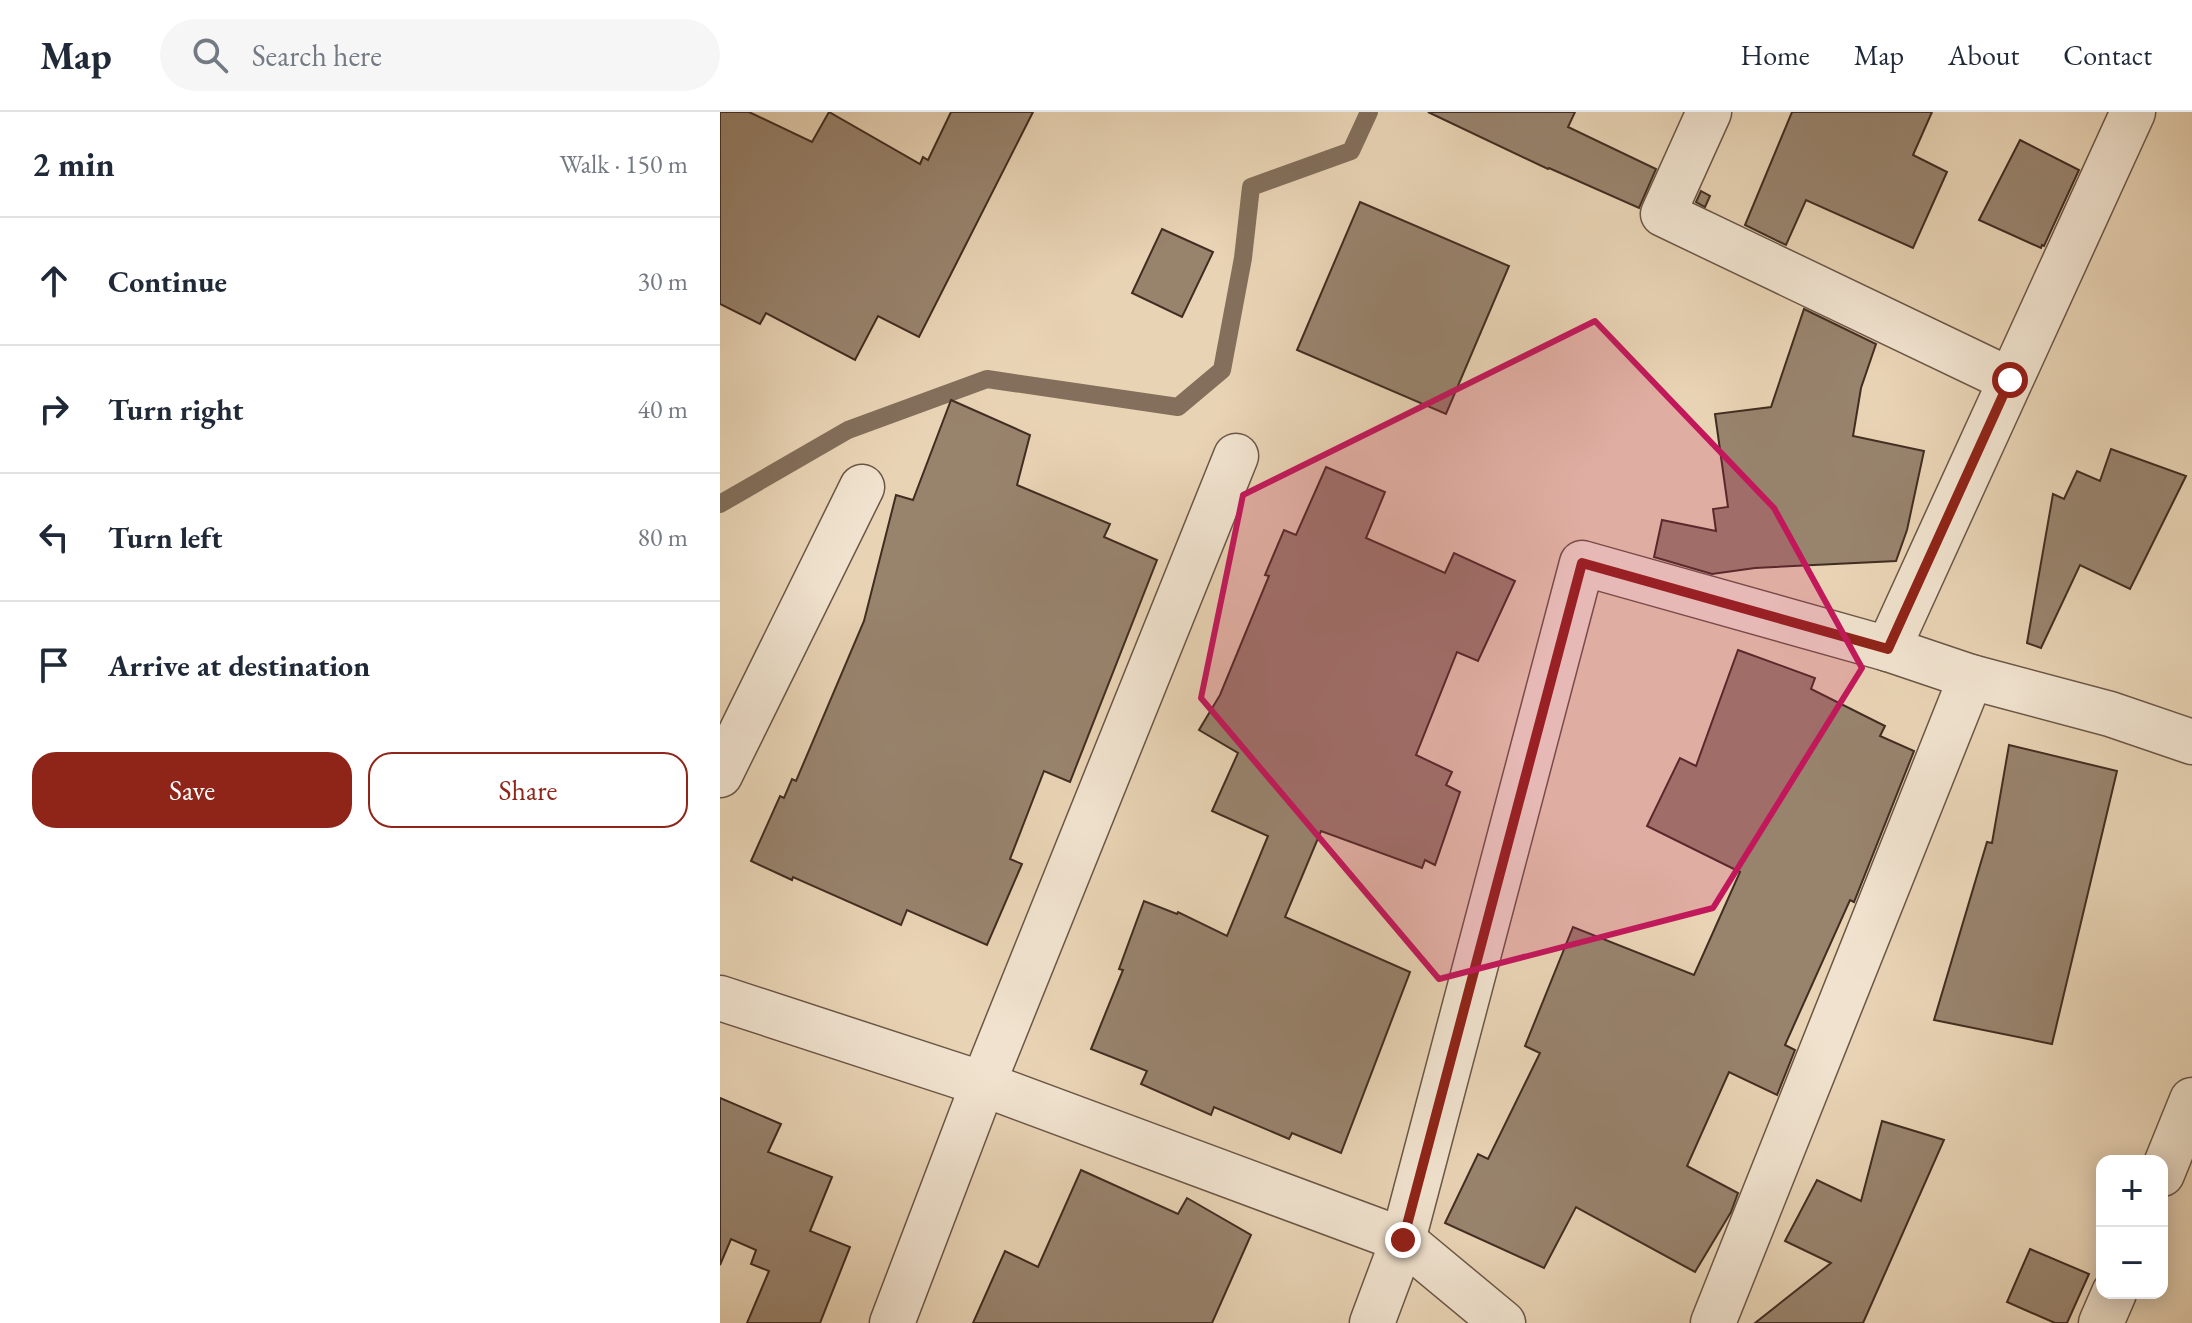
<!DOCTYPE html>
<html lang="en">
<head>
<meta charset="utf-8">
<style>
  :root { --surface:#fff; --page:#f6f6f7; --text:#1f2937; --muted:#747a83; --line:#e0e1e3; --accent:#8f2418 }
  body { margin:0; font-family:"EB Garamond",serif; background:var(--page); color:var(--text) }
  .controls { position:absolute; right:24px; bottom:24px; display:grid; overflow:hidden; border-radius:16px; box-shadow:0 4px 20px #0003 }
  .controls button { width:72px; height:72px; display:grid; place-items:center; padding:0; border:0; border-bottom:2px solid var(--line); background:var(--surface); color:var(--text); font:40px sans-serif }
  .stop { position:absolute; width:24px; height:24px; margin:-18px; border:6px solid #8f2418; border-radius:50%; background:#fff }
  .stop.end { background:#8f2418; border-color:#fff; box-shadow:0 2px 8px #0008 }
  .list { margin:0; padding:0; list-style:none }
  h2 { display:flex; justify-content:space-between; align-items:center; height:104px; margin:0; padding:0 32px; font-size:34px }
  h2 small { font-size:26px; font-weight:400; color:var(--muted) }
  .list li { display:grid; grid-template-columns:52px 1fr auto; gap:24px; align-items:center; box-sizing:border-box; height:128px; padding:0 32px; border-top:2px solid var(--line) }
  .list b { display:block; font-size:30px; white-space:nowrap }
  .list em { font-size:26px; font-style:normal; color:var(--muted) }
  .actions { display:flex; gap:16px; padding:24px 32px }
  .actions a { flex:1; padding:18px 0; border:2px solid var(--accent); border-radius:24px; text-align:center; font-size:28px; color:var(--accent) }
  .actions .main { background:var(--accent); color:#fff }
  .icon { flex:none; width:44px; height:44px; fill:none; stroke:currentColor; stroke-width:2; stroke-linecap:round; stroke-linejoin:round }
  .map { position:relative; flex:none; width:1472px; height:1211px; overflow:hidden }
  header { display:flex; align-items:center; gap:48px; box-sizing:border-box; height:112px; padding:0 40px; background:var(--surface); border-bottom:2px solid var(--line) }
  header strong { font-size:38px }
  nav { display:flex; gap:44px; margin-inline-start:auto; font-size:28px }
  .search { width:560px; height:72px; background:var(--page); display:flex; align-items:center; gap:20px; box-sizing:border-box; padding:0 28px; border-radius:44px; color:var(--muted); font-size:30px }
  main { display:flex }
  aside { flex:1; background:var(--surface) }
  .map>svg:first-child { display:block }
</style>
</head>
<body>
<header>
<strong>Map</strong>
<div class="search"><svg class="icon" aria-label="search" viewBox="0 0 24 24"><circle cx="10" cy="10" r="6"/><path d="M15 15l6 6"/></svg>Search here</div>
<nav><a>Home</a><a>Map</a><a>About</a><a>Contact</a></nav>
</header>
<main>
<aside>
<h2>2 min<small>Walk · 150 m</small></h2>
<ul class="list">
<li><svg class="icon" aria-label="ahead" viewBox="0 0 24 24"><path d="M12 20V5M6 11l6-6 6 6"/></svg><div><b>Continue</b></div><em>30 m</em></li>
<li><svg class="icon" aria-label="right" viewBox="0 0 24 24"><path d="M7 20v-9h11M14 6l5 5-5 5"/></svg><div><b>Turn right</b></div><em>40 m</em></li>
<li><svg class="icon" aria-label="left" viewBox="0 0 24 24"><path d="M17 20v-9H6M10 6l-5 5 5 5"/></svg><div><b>Turn left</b></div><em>80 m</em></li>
<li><svg class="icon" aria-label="arrive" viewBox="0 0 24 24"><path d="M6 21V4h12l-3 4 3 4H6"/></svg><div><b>Arrive at destination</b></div></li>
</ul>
<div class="actions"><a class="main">Save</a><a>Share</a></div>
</aside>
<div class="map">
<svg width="1472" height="1211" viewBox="0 0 1472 1211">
  <rect width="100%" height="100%" fill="#e8d3b4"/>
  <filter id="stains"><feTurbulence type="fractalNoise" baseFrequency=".0025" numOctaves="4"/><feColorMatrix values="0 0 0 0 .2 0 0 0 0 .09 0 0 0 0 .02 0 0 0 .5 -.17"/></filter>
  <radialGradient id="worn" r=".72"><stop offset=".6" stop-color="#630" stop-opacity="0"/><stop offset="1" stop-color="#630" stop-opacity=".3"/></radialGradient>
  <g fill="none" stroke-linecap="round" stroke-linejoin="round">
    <!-- stream -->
    <path stroke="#836f5b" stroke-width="18" d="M 0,392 L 128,318 L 267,267 L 458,295 L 502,258 L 523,146 L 531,75 L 631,39 L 649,0"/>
  </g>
  <!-- building -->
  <g fill="#98836d" stroke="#412d21" stroke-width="2">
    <path d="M 0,0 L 29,0 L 92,30 L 109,0 L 200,52 L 203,45 L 208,48 L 231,0 L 313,0 L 199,225 L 158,204 L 135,248 L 46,201 L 40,212 L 0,192 Z"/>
    <path d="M 708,0 L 855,0 L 848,15 L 936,57 L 919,96 L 829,56 L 828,57 Z"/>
    <path d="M 1072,0 L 1212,0 L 1193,43 L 1227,60 L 1193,136 L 1086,88 L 1066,133 L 1025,113 Z"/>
    <path d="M 1300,28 L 1359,58 L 1324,134 L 1322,133 L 1321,136 L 1259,108 Z"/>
    <path d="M 981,79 L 990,84 L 985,95 L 976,90 Z"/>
    <path d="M 640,90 L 789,154 L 726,302 L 577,238 Z"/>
    <path d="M 442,117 L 493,140 L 462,205 L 412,181 Z"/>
    <path d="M 1084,197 L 1156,232 L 1141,276 L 1133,324 L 1204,339 L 1187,418 L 1176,449 L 1035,456 L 992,462 L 934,445 L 942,408 L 996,419 L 993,397 L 1008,395 L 995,302 L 1051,295 Z"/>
    <path d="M 231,288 L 310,323 L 297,373 L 390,412 L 384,425 L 437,448 L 350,670 L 324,659 L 290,747 L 302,752 L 267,833 L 187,798 L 181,813 L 73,765 L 72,768 L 31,749 L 60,684 L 64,686 L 72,667 L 76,669 L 144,509 L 176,383 L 193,388 Z"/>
    <path d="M 1391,337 L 1466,364 L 1410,477 L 1360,453 L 1321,536 L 1307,531 L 1333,382 L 1344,387 L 1357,359 L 1380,369 Z"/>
    <path d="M 606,355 L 665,380 L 646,426 L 725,461 L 734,441 L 795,469 L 758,549 L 737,540 L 696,643 L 732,660 L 726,673 L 740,680 L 715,753 L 705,748 L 702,756 L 601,719 L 565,805 L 690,860 L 621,1041 L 572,1021 L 569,1027 L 494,995 L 491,1003 L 421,972 L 427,959 L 371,937 L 403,858 L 399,857 L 424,789 L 457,802 L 458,800 L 507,824 L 548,724 L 492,699 L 518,641 L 479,618 L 500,583 L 549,464 L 545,463 L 564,418 L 576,423 Z"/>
    <path d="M 1018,538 L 1095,566 L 1091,577 L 1165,614 L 1160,624 L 1194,639 L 1134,790 L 1130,788 L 1065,933 L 1075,938 L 1057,983 L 1009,960 L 967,1054 L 1018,1081 L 1011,1100 L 975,1160 L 856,1095 L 824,1156 L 725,1111 L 758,1042 L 768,1047 L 820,941 L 805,934 L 853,815 L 974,863 L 1020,760 L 927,714 L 960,646 L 976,654 Z"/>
    <path d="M 1289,633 L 1397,659 L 1332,932 L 1214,908 L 1267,730 L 1272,731 Z"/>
    <path d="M 0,986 L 61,1012 L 48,1040 L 112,1065 L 90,1119 L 130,1135 L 100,1211 L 27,1211 L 49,1159 L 31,1152 L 36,1138 L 11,1127 L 0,1153 Z"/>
    <path d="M 1162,1009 L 1224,1028 L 1143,1211 L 1035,1211 L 1111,1151 L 1065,1129 L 1097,1068 L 1141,1089 Z"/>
    <path d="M 361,1058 L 458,1102 L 467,1086 L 531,1123 L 492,1211 L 253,1211 L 285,1139 L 318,1155 Z"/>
    <path d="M 1310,1137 L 1369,1162 L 1347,1211 L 1335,1211 L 1287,1190 Z"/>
  </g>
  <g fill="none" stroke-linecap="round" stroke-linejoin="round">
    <!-- minor casing -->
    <g stroke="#6b5646" stroke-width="47">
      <g id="minor">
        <path d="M 989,0 L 943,102 L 1290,268"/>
        <path d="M 1168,537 L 1413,0"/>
        <path d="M 0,663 L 142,375"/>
        <path d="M 0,886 L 263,972 L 683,1128 L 783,1211"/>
        <path d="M 1442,1062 L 1472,988"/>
        <path d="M 172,1211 L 263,972 L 516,344"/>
        <path d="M 652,1211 L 683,1128 L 862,451 L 1168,537 L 1251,565 L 1390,602 L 1472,630"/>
        <path d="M 993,1211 L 1251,565"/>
        <path d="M 1381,1211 L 1394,1181"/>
      </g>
    </g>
    <!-- minor -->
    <use href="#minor" stroke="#f0e2ce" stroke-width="44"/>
  </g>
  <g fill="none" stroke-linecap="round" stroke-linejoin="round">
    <!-- route -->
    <path stroke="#8f2418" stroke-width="10" d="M 683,1128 L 862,451 L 1168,537 L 1290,268"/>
  </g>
  <!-- marked area -->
  <path fill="#c2185b" fill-opacity="0.2" stroke="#c2185b" stroke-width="6" stroke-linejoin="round" d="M 875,209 L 1054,396 L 1142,556 L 993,796 L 719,867 L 481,586 L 523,383 Z"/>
  <rect width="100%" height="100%" filter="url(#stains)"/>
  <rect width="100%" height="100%" fill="url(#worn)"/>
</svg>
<div class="controls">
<button>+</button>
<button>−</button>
</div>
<div class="stop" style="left:1290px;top:268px"></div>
<div class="stop end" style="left:683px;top:1128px"></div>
</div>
</main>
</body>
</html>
